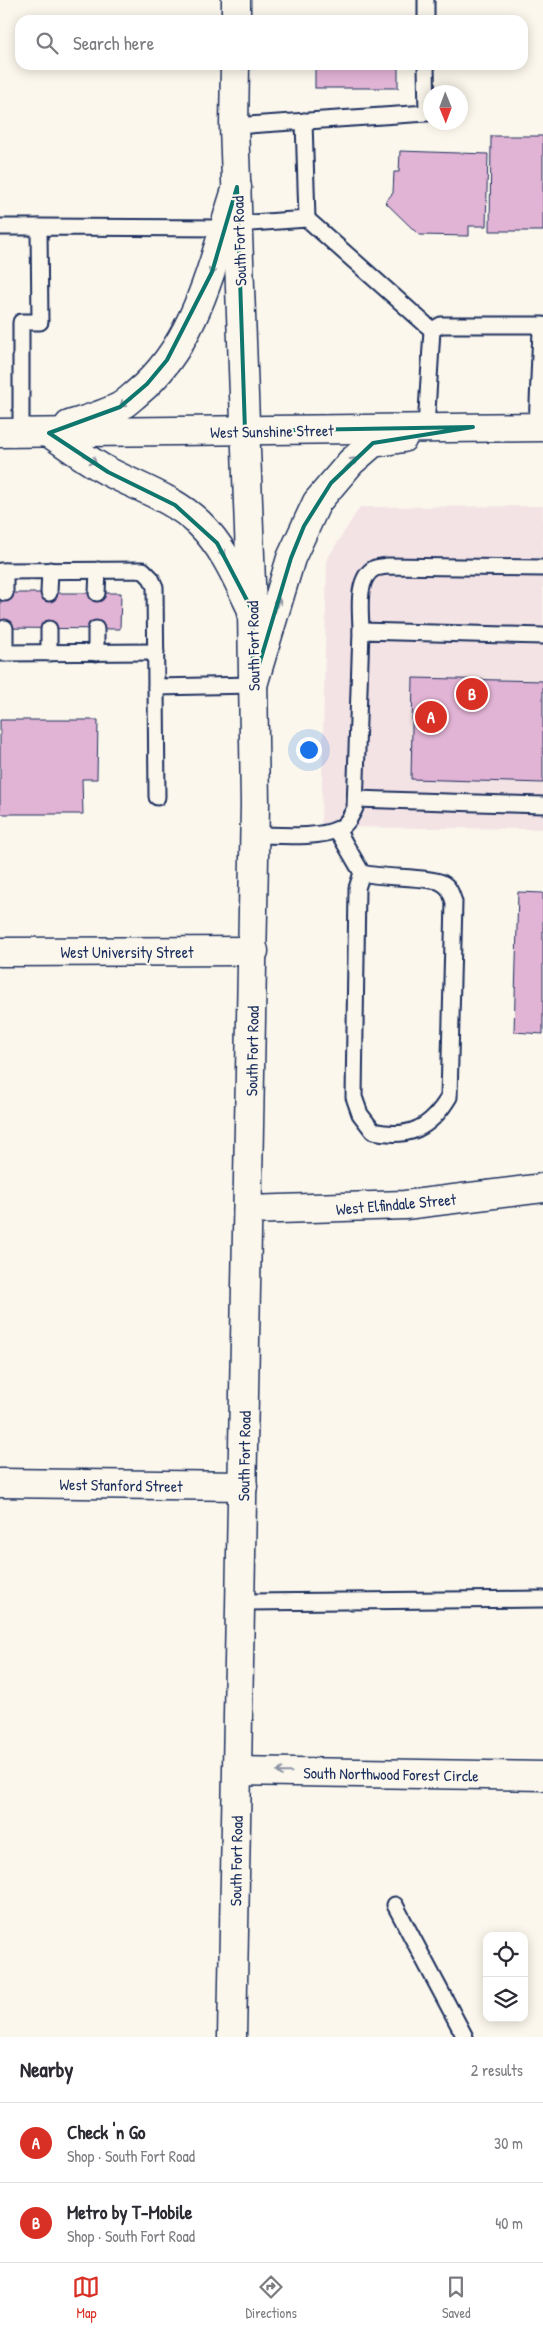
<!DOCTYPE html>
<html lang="en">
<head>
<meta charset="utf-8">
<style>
  :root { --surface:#fff; --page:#f2f2f3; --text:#2b2b33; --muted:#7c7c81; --line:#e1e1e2; --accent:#d93025 }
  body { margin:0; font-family:"Patrick Hand",sans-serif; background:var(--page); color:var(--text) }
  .controls { position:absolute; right:15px; bottom:15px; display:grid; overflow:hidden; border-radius:10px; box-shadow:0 2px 12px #0003 }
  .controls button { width:45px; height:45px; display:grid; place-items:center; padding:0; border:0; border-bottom:1px solid var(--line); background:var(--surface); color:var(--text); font:25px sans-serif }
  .compass { position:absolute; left:423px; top:85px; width:45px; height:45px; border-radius:50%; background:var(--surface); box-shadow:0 2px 12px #0003; rotate:179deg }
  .you { position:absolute; left:308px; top:749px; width:18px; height:18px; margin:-12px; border:4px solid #fff; border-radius:50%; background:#1a73e8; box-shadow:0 0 0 8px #1a73e833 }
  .badge { display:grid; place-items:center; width:32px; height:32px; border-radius:50%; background:var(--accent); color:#fff; font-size:16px; font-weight:700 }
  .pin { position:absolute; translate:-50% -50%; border:2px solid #fff; box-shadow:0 1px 5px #0006 }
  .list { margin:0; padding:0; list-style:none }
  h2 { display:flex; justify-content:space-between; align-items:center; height:65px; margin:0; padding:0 20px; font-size:21px }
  h2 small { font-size:16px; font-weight:400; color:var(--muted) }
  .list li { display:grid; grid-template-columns:32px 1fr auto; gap:15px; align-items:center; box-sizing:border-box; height:80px; padding:0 20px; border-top:1px solid var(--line) }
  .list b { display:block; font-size:19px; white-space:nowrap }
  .list p { margin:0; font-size:16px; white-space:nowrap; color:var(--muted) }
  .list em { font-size:16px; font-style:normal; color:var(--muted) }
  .icon { flex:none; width:28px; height:28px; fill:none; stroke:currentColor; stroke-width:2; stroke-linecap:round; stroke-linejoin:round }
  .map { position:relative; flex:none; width:543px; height:2037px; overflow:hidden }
  .search { position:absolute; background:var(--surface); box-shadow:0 2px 12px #0003; left:15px; right:15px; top:15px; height:55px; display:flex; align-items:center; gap:12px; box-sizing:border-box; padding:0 18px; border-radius:15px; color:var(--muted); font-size:19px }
  .sheet { height:225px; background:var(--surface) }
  nav { display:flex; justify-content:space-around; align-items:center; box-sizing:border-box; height:70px; border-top:1px solid var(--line); background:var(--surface); font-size:14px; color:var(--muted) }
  nav a { display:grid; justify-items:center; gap:2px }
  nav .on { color:var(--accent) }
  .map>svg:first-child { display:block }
</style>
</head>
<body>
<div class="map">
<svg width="543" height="2037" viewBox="0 0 543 2037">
  <rect width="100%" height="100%" fill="#fbf7ec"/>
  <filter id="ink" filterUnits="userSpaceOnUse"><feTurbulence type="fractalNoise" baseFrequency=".02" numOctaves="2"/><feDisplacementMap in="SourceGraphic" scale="10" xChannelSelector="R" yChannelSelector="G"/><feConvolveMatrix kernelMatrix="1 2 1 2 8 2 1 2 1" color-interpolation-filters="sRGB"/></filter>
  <g filter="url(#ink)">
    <!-- built -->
    <path fill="#f3e3e5" d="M 543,506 L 543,829 L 321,827 L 327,559 L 360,507 Z"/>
    <!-- building -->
    <g fill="#e1b3d4" stroke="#1b2f5e">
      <rect x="315" y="65" width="83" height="23"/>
      <path d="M 491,136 L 543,136 L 543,231 L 490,231 Z"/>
      <path d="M 400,151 L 488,154 L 486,226 L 469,226 L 469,236 L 419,235 L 385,202 L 393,193 L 394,172 L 399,172 Z"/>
      <path d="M 0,593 L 121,593 L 120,629 L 0,628 Z"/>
      <path d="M 413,678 L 543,681 L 543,783 L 411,779 Z"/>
      <path d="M 0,720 L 98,720 L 97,779 L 82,779 L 83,814 L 0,814 Z"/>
      <path d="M 518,892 L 543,893 L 543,1034 L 514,1032 Z"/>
    </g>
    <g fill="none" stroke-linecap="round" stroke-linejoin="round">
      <!-- service casing -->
      <g stroke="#1b2f5e" stroke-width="19">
        <g id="service">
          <path d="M 426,0 L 426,20"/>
          <path d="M 304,121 L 307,219"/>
          <path d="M 234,126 L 427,113 L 426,65"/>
          <path d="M 238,224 L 307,219 L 432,330"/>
          <path d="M 0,227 L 39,227"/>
          <path d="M 537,427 L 541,330 L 543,328"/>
          <path d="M 426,428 L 432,330 L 441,325 L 543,325"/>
          <path d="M 21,433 L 21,322 L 40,322 L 39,227 L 224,228"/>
          <path d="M 0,571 L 143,570 L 151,578 L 155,587 L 156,687 L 253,685"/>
          <path d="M 5,593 L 5,571"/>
          <path d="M 49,593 L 50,570"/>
          <path d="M 97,593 L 98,570"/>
          <path d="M 5,628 L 5,653"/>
          <path d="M 49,629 L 49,653"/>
          <path d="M 361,631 C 361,613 355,578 375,568 C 378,567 383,567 387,566 L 543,568"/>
          <path d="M 0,653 L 156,652"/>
          <path d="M 96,653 L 96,629"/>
          <path d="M 156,687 L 157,797"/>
          <path d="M 356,799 L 543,805"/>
          <path d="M 337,830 L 362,873 C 379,878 433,877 442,883 C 450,887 451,894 454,902 L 449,1097 C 430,1129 408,1139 373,1131 L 360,1114 L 354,1097 L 357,888 L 362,873"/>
          <path d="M 255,835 C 276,835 319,839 338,829 C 347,825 351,816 355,808 L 361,631 L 543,636"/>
          <path d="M 242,1602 L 543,1599"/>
          <path d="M 395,1905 L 465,2037"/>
        </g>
      </g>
      <!-- minor casing -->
      <g stroke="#1b2f5e" stroke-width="31">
        <g id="minor">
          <path d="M 0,952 L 254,951"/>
          <path d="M 248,1210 L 405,1205 L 543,1188"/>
          <path d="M 0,1483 L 243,1486"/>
          <path d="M 238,1771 L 543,1776"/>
        </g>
      </g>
      <!-- tertiary casing -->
      <g stroke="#1b2f5e" stroke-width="31">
        <g id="tertiary">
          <path d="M 236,20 L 236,0"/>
          <path d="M 232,2037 L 255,804 L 252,610 L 234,126 L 235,65"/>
        </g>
      </g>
      <!-- primary casing -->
      <g stroke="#1b2f5e" stroke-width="31">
        <g id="primary">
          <path d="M 69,425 C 85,420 103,415 119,407 C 125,404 131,398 137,393 C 198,343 213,259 237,187"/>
          <path d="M 0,433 L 543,427"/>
          <path d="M 49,433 C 69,446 88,461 109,472 C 140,488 174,499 199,523 C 224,547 237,579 252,610"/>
          <path d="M 253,685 L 291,558 L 317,502 L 351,462 L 373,443 L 403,438"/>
        </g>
      </g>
      <!-- service -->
      <use href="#service" stroke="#fbf7ec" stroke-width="15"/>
      <!-- minor -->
      <use href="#minor" stroke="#fbf7ec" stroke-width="28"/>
      <!-- tertiary -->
      <use href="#tertiary" stroke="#fbf7ec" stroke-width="28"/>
      <!-- primary -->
      <use href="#primary" stroke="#fbf7ec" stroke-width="28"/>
    </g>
    <!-- one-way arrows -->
    <defs><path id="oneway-shaft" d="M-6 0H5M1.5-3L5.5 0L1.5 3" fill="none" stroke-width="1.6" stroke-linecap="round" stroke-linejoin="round" transform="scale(1.25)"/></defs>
    <g stroke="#8b93a5">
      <use href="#oneway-shaft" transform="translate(213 268) rotate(107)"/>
      <use href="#oneway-shaft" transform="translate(126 402) rotate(142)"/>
      <use href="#oneway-shaft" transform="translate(90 459) rotate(33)"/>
      <use href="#oneway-shaft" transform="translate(351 463) rotate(-44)"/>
      <use href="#oneway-shaft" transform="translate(221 550) rotate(57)"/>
      <use href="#oneway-shaft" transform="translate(277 605) rotate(-74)"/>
      <use href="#oneway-shaft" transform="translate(284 1772) rotate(-179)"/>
    </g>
  </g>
  <!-- marked area -->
  <path fill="none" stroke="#0f766e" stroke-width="4" stroke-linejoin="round" d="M 237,187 L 245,431 L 473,427 L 373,443 L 331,483 L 304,526 L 291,558 L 253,685 L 252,610 L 217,543 L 175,505 L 108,472 L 49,433 L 120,407 L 147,384 L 167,360 L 212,272 Z"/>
  <g text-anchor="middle" stroke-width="4.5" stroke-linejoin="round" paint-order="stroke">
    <!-- street labels -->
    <g font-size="16" fill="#1b2f5e" stroke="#fbf7ec">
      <text transform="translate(239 241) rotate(-92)" y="6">South Fort Road</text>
      <text transform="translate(272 431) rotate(-1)" y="6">West Sunshine Street</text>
      <text transform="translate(253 646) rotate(-91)" y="6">South Fort Road</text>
      <text x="127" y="958">West University Street</text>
      <text transform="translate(252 1051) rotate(-89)" y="6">South Fort Road</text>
      <text transform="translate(396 1204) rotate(-5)" y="6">West Elfindale Street</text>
      <text transform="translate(244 1456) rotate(-89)" y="6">South Fort Road</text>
      <text transform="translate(121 1485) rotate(1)" y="6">West Stanford Street</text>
      <text transform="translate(391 1774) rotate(1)" y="6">South Northwood Forest Circle</text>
      <text transform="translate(236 1861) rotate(-89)" y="6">South Fort Road</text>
    </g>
  </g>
</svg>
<div class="controls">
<button><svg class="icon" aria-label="locate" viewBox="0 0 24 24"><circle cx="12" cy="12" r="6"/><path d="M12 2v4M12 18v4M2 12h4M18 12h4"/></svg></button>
<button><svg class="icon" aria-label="layers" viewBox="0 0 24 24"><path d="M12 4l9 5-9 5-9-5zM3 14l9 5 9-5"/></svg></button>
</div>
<svg class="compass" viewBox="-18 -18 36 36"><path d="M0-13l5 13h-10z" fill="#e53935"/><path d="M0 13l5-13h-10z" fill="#7c7c81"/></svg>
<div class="you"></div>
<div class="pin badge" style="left:431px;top:717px">A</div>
<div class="pin badge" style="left:472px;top:694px">B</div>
<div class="search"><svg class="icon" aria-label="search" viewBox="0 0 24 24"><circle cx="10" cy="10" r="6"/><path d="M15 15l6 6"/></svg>Search here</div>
</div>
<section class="sheet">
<h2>Nearby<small>2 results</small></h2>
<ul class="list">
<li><span class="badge">A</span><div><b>Check 'n Go</b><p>Shop · South Fort Road</p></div><em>30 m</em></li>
<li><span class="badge">B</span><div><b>Metro by T-Mobile</b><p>Shop · South Fort Road</p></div><em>40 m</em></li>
</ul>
</section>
<nav>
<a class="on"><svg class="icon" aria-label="map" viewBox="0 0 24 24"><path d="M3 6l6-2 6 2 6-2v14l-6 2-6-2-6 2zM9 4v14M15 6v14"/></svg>Map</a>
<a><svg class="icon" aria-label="directions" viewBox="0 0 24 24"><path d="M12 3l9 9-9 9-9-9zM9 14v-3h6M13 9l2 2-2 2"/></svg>Directions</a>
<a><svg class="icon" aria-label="saved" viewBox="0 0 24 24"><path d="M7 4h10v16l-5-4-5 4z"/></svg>Saved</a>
</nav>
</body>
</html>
